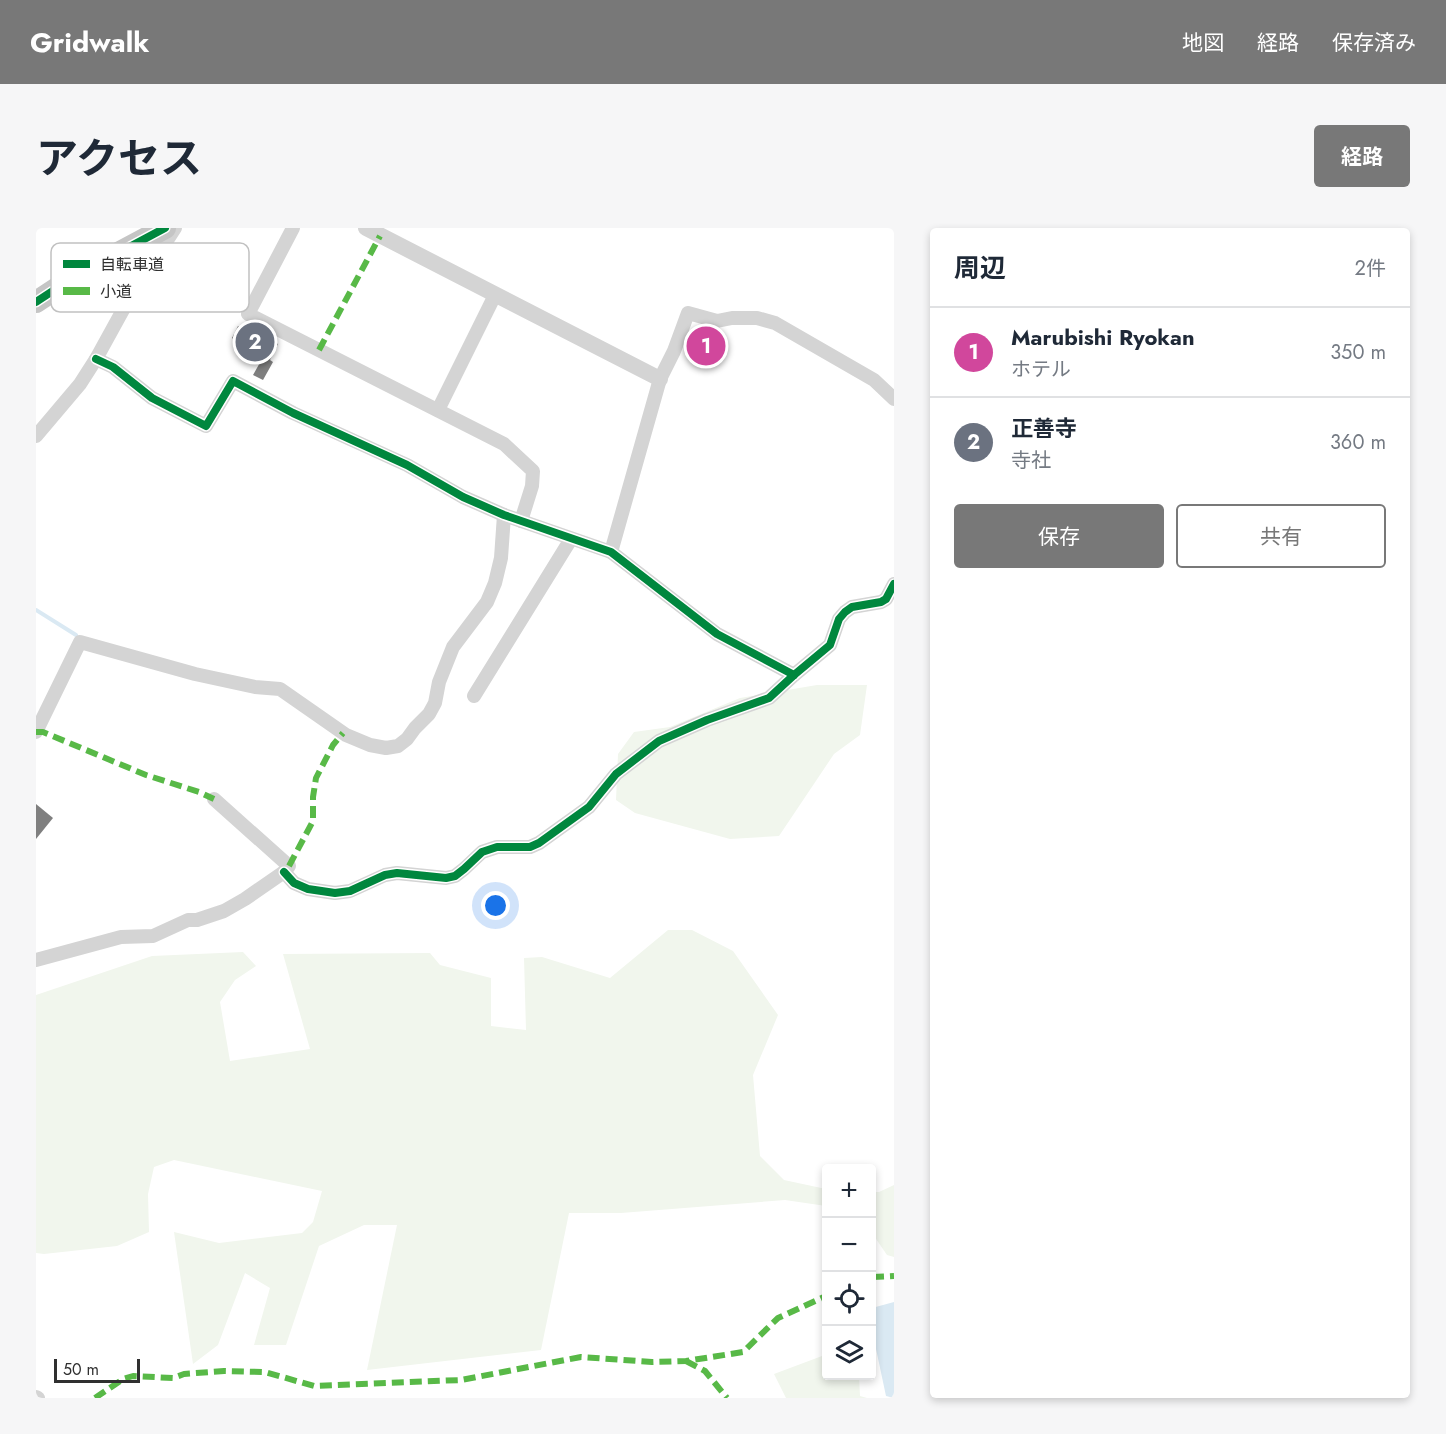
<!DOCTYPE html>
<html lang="ja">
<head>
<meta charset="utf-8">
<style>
  :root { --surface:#fff; --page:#f6f6f7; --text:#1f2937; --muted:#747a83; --line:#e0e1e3; --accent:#787878 }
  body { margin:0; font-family:Jost,"Noto Sans JP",sans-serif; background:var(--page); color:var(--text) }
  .controls { position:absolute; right:18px; bottom:18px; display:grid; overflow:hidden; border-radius:6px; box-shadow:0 3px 9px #0003 }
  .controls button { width:54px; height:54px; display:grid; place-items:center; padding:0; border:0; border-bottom:2px solid var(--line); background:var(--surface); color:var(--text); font:30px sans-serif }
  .scale { position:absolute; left:18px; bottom:15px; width:86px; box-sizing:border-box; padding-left:6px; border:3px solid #303030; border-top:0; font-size:16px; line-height:21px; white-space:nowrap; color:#303030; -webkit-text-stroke:4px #fff; paint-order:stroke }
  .you { position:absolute; left:460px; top:678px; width:21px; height:21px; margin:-15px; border:4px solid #fff; border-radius:50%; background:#1a73e8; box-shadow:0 0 0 9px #1a73e833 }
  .badge { display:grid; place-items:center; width:39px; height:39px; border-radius:50%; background:var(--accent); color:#fff; font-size:20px; font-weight:700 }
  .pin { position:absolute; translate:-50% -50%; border:3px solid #fff; box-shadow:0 2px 6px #0006 }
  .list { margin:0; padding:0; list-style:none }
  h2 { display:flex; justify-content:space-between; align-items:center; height:78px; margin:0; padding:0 24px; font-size:26px }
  h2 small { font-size:20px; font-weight:400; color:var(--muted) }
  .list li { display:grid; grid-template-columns:39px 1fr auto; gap:18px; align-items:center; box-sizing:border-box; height:90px; padding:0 24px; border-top:2px solid var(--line) }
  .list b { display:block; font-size:22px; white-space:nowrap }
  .list p { margin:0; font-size:20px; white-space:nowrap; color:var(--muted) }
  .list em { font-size:20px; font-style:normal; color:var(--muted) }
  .actions { display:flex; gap:12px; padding:18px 24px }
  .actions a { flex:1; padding:14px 0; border:2px solid var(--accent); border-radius:6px; text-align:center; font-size:21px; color:var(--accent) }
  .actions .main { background:var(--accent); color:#fff }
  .icon { flex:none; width:33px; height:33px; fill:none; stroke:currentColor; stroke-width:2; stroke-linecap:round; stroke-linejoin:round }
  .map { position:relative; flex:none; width:858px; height:1170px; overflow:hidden; border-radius:6px }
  header { display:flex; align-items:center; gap:36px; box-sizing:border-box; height:84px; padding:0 30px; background:var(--accent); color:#fff }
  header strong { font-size:28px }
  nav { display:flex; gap:33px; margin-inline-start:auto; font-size:21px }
  .intro { display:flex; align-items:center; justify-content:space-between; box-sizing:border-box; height:144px; padding:0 36px }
  h1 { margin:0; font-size:42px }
  .button { padding:15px 27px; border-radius:6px; background:var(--accent); color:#fff; font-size:21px; font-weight:700 }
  main { display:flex; gap:36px; padding:0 36px }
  aside { flex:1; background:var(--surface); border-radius:6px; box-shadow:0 3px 9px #0003 }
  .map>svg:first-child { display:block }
</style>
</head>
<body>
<header>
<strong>Gridwalk</strong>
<nav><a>地図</a><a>経路</a><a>保存済み</a></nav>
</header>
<div class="intro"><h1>アクセス</h1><a class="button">経路</a></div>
<main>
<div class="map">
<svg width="858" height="1170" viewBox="0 0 858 1170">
  <rect width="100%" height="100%" fill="#fff"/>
  <!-- green -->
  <g fill="#f1f6ed">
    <path d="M 781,457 L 831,457 L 824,507 L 798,526 L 743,608 L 694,611 L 599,585 L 580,572 L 582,526 L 598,504 L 634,499 L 704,470 Z"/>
    <path d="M 632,702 L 656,702 L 697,723 L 742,787 L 717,847 L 724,928 L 748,952 L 790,961 L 790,978 L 749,972 L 585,985 L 533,985 L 505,1122 L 331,1142 L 361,997 L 328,997 L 283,1018 L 250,1117 L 218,1117 L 234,1060 L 209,1045 L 182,1117 L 157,1136 L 138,1004 L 183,1015 L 266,1005 L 277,994 L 286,963 L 138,932 L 118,939 L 112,966 L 113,1004 L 81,1018 L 8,1026 L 0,1025 L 0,767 L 116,728 L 207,724 L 220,738 L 199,752 L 184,774 L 194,833 L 274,821 L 247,726 L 394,725 L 404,737 L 455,750 L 455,798 L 490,802 L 488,730 L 506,729 L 574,750 Z"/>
    <path d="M 858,957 L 858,1029 L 851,1027 L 836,1005 L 836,964 L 843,964 Z"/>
    <path d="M 790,1097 L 790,1148 L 823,1148 L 824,1168 L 831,1170 L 750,1170 L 738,1146 L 786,1128 Z"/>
  </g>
  <!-- water -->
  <path fill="#dae9f3" d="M 858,1074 L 858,1170 L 850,1168 L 836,1102 L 836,1080 Z"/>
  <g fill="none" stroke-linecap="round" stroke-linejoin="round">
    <!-- stream -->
    <path stroke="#dae9f3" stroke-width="4" d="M 0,382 L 40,407"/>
  </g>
  <!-- building -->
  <g fill="#7f7f7f">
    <path d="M 202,98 L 216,106 L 219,100 L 239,110 L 237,113 L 242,116 L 234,132 L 237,134 L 227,152 L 217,147 L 226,131 L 199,116 L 200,113 L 196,110 Z"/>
    <path d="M 0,576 L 17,590 L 0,611 Z"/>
  </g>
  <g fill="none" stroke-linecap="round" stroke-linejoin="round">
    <!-- minor -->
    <g stroke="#d4d4d4" stroke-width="14">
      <path d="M 257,0 L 212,86 L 468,216 L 497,243 L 496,258 L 485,293"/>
      <path d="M 60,131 L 77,139 L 116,170 L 170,198 L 197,153 L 257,185 L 371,237 L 427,269 L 468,287 L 575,324 L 681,406 L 758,447"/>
      <path d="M 402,182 L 459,67"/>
      <path d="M 0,208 L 44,156 L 60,131 L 93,71 L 139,0"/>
      <path d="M 575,324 L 624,151 L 638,123 L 652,85 L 681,93 L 696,90 L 721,90 L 739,95 L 838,152 L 858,171"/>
      <path d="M 438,468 L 535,311"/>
      <path d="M 0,504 L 44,414 L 159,446 L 219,459 L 244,461 L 310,507 L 334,517 L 350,520 L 362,518 L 371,511 L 379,500 L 393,486 L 399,475 L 403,454 L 417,419 L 451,374 L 459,355 L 465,330 L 468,287"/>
      <path d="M 248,644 L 258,655 L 272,661 L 299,665 L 314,663 L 349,647 L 361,645 L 410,650 L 419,648 L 428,641 L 446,624 L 461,619 L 494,619 L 503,615 L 553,579 L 580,546 L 623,513 L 671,492 L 733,470 L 758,447 L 794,417 L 803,391 L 809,384 L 816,379 L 845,374 L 850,371 L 858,356"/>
      <path d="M 0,732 L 85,709 L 117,708 L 152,692 L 161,692 L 188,683 L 209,671 L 248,644 L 253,638 L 178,571"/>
      <path d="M 0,1169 L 2,1170"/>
    </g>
    <!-- tertiary -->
    <path stroke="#d4d4d4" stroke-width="16" d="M 330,0 L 624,151"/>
    <!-- trunk -->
    <path stroke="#c5c5c5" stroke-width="22" d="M 0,74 L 41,47 L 129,0"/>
    <!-- quiet -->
    <g stroke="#58b947" stroke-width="6" stroke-dasharray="12 6" stroke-linecap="butt">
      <path d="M 283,122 L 344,8"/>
      <path d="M 0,504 L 7,504 L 110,547 L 163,564 L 178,571"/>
      <path d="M 253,638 L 277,593 L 277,569 L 280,550 L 297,517 L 307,505"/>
      <path d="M 836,1049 L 858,1048"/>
      <path d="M 650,1133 L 669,1143 L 691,1170"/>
      <path d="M 59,1170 L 87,1151 L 97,1148 L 137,1150 L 148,1146 L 188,1143 L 229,1144 L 278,1158 L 425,1152 L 545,1129 L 616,1134 L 650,1133 L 707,1124 L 742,1090 L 790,1068"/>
    </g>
    <!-- cycleway casing -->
    <g stroke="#fff" stroke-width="11">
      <g id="cycleway">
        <path d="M 0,74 L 41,47 L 129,0"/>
        <path d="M 60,131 L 77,139 L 116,170 L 170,198 L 197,153 L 257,185 L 371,237 L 427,269 L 468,287 L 575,324 L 681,406 L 758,447"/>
        <path d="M 248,644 L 258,655 L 272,661 L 299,665 L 314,663 L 349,647 L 361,645 L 410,650 L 419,648 L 428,641 L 446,624 L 461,619 L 494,619 L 503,615 L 553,579 L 580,546 L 623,513 L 671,492 L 733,470 L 758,447 L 794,417 L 803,391 L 809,384 L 816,379 L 845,374 L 850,371 L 858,356"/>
      </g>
    </g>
    <!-- cycleway -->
    <use href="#cycleway" stroke="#00873e" stroke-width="8"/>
  </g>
  <!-- legend -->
  <rect x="15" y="15" width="198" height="69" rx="9" fill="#fff" stroke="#c1c1c1" stroke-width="1.5"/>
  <rect x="27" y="32" width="27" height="8" fill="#00873e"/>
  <rect x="27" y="59" width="27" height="8" fill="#58b947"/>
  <g font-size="16" fill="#303030">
    <text x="64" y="42">自転車道</text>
    <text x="64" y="69">小道</text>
  </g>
</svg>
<div class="controls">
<button>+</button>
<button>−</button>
<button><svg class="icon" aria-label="locate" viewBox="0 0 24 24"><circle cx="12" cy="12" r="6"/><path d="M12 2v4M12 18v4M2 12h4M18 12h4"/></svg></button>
<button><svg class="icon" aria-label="layers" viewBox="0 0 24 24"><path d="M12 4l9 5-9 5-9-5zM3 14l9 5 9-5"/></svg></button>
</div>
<div class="scale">50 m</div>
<div class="you"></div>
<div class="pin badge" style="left:670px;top:118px;background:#d1479c">1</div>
<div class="pin badge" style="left:219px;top:114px;background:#6b7280">2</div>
</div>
<aside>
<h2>周辺<small>2件</small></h2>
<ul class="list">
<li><span class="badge" style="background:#d1479c">1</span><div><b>Marubishi Ryokan</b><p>ホテル</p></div><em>350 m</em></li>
<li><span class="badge" style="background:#6b7280">2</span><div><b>正善寺</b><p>寺社</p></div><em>360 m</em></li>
</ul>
<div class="actions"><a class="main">保存</a><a>共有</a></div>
</aside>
</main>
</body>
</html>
